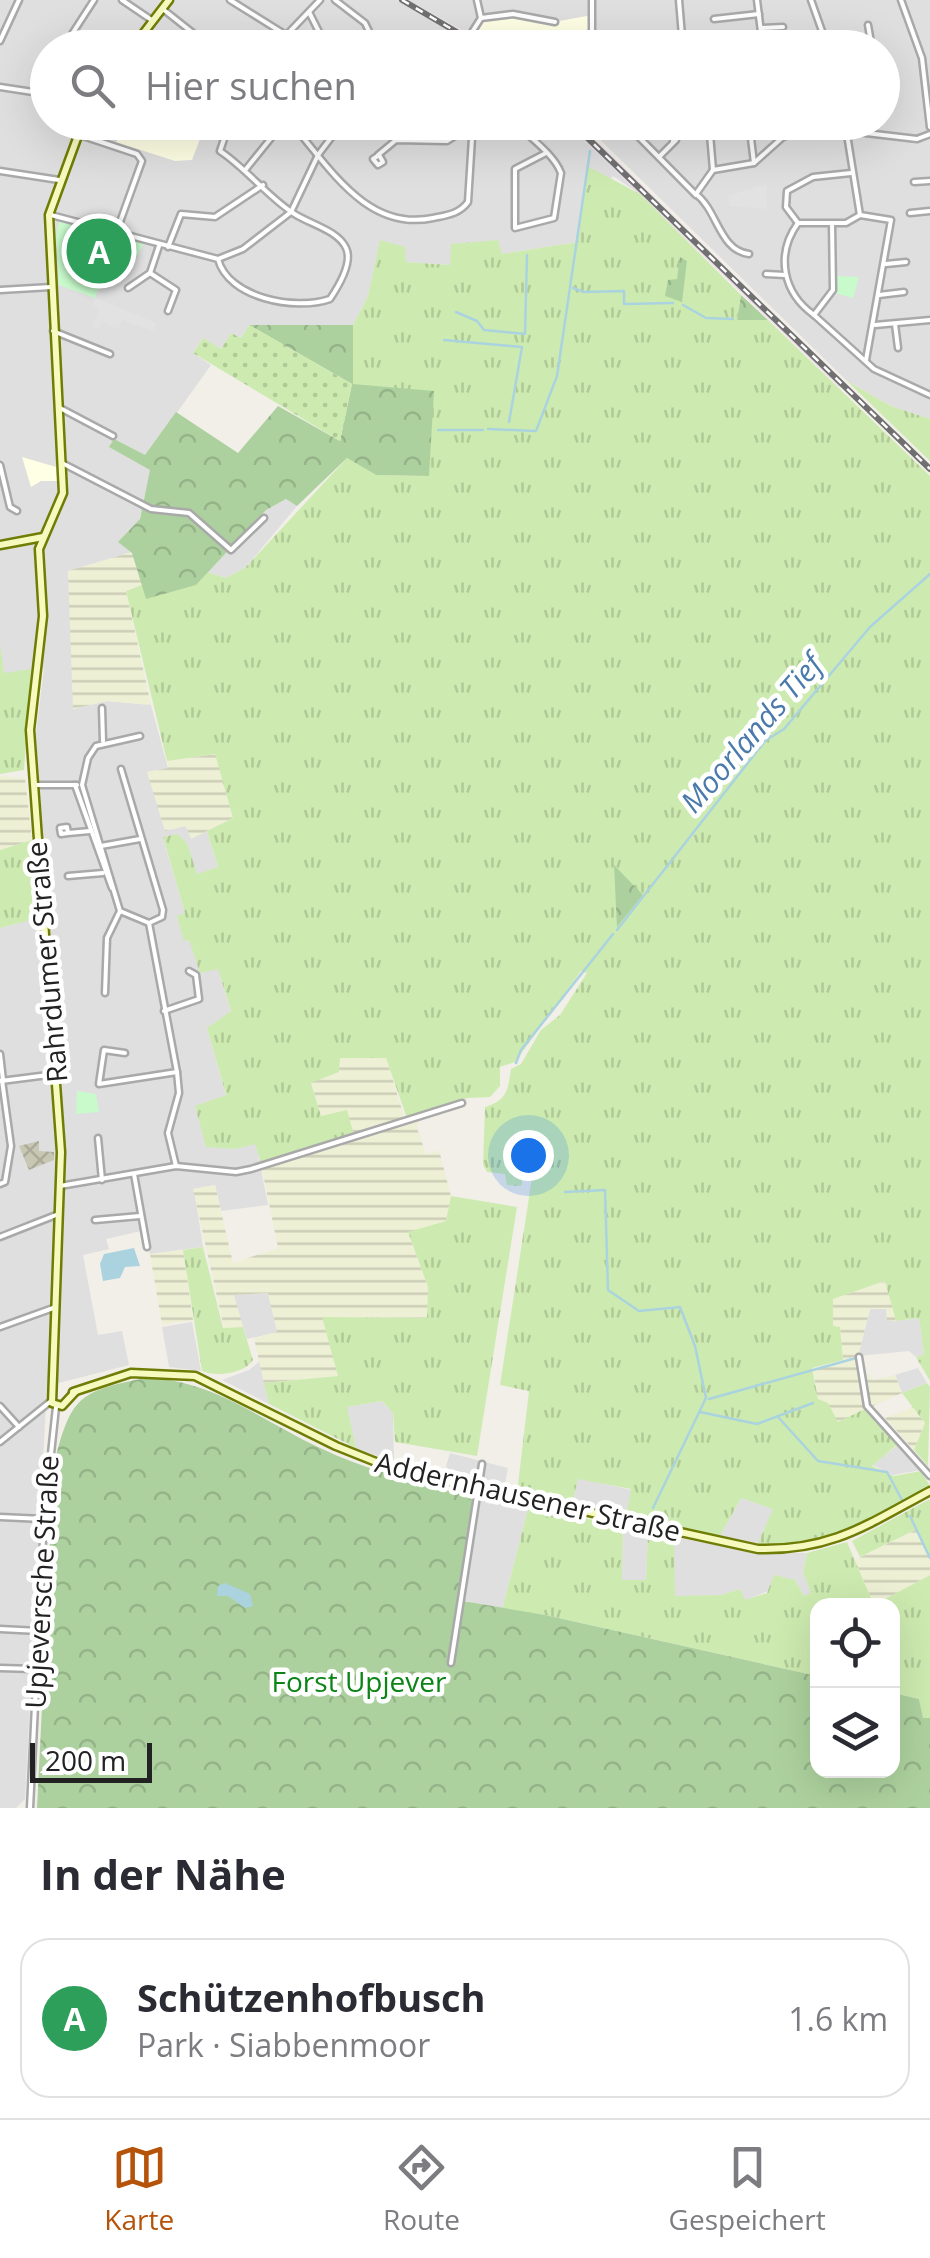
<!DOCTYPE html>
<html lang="de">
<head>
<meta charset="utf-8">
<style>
  :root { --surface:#fff; --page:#f2f2f3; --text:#2b2b33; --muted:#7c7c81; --line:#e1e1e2; --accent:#b45309 }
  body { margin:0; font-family:"Open Sans",sans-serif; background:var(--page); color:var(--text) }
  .controls { position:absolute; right:30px; bottom:30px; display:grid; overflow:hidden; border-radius:20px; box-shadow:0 10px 40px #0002 }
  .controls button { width:90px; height:90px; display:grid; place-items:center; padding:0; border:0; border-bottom:2px solid var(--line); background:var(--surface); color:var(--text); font:50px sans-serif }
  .scale { position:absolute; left:30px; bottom:25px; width:122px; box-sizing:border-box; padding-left:10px; border:5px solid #222; border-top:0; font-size:28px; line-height:35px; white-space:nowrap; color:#222; -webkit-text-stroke:8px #fff; paint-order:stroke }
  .you { position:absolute; left:528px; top:1155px; width:35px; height:35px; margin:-25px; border:8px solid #fff; border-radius:50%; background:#1a73e8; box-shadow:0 0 0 15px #1a73e833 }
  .badge { display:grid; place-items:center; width:65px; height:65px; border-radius:50%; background:var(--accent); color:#fff; font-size:32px; font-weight:700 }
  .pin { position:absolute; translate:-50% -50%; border:5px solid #fff; box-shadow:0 2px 10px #0006 }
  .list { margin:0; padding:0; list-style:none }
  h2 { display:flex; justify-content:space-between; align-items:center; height:130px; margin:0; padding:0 40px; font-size:42px }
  h2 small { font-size:32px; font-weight:400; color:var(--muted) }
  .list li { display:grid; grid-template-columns:65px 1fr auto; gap:30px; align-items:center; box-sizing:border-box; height:160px; margin:0 20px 20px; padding:0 20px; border:2px solid var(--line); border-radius:30px }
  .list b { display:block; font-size:38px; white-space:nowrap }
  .list p { margin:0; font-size:32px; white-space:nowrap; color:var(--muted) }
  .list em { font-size:32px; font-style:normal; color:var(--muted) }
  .icon { flex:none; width:55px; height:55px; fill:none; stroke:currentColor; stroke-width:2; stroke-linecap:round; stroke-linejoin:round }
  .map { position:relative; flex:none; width:930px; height:1808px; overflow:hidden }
  .search { position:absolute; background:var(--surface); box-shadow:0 10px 40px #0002; left:30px; right:30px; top:30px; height:110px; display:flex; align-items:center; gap:25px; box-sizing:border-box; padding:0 35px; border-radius:55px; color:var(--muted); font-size:38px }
  .sheet { height:310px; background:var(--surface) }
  nav { display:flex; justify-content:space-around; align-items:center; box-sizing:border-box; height:140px; border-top:2px solid var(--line); background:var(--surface); font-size:28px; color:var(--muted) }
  nav a { display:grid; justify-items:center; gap:5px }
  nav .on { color:var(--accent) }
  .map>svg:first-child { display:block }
</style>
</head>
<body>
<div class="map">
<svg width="930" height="1808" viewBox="0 0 930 1808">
  <defs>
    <pattern id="construction-cross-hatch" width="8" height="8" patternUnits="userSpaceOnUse" patternTransform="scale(2.5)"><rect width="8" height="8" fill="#c7c7b4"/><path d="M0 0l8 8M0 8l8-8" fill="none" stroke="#abab9a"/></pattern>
    <pattern id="farmland-rules" width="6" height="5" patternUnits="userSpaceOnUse" patternTransform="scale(2.5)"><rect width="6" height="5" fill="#eef0d5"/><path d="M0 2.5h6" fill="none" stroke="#ccceb7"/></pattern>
    <pattern id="grass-tufts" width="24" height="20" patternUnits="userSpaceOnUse" patternTransform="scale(2.5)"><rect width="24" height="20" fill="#cdebb0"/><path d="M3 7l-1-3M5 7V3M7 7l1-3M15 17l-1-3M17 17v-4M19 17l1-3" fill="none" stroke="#b0c997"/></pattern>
    <pattern id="forest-crowns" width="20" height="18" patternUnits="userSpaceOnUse" patternTransform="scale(2.5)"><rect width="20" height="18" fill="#add19e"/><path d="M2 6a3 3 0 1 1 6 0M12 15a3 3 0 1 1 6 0" fill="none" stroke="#95b388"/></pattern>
    <pattern id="garden-dots" width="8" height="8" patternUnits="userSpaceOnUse" patternTransform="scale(2.5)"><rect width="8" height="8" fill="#cdebb0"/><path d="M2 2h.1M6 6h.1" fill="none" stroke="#b0c997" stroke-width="1.8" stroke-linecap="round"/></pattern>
  </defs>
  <rect width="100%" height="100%" fill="#f2efe9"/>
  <!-- residential -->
  <g fill="#e0dfdf">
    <path d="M 0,0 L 396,0 L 479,47 L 48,48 L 48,122 L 566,123 L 640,194 L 613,176 L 578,242 L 502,254 L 452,244 L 450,265 L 406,262 L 381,240 L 368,296 L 353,325 L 249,325 L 241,338 L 231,333 L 221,349 L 202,339 L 193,353 L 211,365 L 158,439 L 132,552 L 69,571 L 74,709 L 107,701 L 151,705 L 168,768 L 148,772 L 166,830 L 186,826 L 192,838 L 207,831 L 218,867 L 196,875 L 177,834 L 163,838 L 185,913 L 184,941 L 189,939 L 218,968 L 231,1012 L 207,1028 L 226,1096 L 196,1107 L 236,1149 L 256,1143 L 268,1205 L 221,1211 L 215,1185 L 194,1189 L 203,1247 L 150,1254 L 141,1231 L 106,1239 L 109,1249 L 83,1255 L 98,1335 L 122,1331 L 129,1365 L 47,1386 L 25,1799 L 16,1808 L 0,1808 L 0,928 L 47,915 L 36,734 L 44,668 L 3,674 L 0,643 Z"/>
    <path d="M 408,0 L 930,0 L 930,419 L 891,406 L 847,381 L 583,123 L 882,122 L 882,48 L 492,47 Z"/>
    <path d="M 286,499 L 297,506 L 246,567 L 226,578 L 207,572 L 266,510 Z"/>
    <path d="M 268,1293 L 278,1332 L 247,1339 L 233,1295 Z"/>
    <path d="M 870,1309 L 886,1309 L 887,1319 L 896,1321 L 919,1318 L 924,1354 L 916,1357 L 909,1351 L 858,1356 Z"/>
    <path d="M 192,1322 L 201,1371 L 169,1367 L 162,1327 Z"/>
    <path d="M 260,1361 L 269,1404 L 222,1380 L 249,1370 Z"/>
    <path d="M 918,1368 L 927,1383 L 902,1393 L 895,1375 Z"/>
    <path d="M 382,1401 L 393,1413 L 394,1462 L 356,1448 L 346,1407 Z"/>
    <path d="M 898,1445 L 921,1470 L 893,1475 L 872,1465 Z"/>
    <path d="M 450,1453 L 508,1468 L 502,1499 L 529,1505 L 502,1610 L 458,1599 L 479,1487 L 453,1480 L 446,1466 Z"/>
    <path d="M 578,1478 L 632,1490 L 626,1515 L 572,1505 Z"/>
    <path d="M 741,1498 L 774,1509 L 758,1543 L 720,1536 Z"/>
    <path d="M 623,1527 L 648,1531 L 646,1580 L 622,1580 Z"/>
    <path d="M 674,1537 L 758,1553 L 807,1553 L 803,1572 L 812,1594 L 804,1596 L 795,1580 L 744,1601 L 740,1589 L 721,1595 L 674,1597 Z"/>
  </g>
  <!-- industrial -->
  <g fill="#ebdbe8">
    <path d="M 396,0 L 406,0 L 491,47 L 479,47 Z"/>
    <path d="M 566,123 L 578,123 L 845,383 L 840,388 Z"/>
  </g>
  <!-- education -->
  <g fill="#ffffe5">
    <path d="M 505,15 L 554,22 L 592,15 L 592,47 L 496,47 L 474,29 L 481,18 Z"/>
    <path d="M 130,123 L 130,122 L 206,123 L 192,160 L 175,161 L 116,142 Z"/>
    <path d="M 22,457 L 56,467 L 57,481 L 41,481 L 31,487 Z"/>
  </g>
  <!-- construction -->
  <path fill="url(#construction-cross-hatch)" d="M 39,1141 L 39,1151 L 54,1152 L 54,1160 L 29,1170 L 19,1146 Z"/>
  <!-- farmland -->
  <g fill="url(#farmland-rules)">
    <path d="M 132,552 L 142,585 L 126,591 L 151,705 L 107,701 L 73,709 L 68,571 Z"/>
    <path d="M 216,754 L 233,818 L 191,839 L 186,826 L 165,831 L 147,772 L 168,768 L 167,761 Z"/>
    <path d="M 0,776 L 25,778 L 32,840 L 0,850 Z"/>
    <path d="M 386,1057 L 405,1120 L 354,1135 L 321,1117 L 311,1082 L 338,1072 L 340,1058 Z"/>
    <path d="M 420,1117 L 417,1128 L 426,1154 L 439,1150 L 451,1196 L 446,1221 L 408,1233 L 428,1287 L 428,1318 L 323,1317 L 339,1376 L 264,1383 L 254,1338 L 277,1332 L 268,1293 L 234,1295 L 243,1327 L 224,1328 L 193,1189 L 215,1185 L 233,1263 L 278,1248 L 262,1169 Z"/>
    <path d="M 183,1250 L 193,1320 L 162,1325 L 150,1254 Z"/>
    <path d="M 886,1281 L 896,1321 L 887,1320 L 886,1309 L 870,1309 L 858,1356 L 843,1360 L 840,1328 L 833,1326 L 832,1299 Z"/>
    <path d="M 857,1359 L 858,1376 L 870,1374 L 872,1380 L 895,1375 L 902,1393 L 838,1422 L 818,1400 L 813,1370 Z"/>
    <path d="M 913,1407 L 925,1423 L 914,1450 L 885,1418 Z"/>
    <path d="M 917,1529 L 930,1559 L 930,1575 L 874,1605 L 855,1560 Z"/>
  </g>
  <!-- grass -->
  <g fill="url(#grass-tufts)">
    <path d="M 587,166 L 640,194 L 741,295 L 737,320 L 768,320 L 930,476 L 930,1381 L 916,1357 L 924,1354 L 919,1318 L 896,1321 L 885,1281 L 833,1299 L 833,1326 L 840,1327 L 843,1360 L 812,1368 L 818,1399 L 828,1403 L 838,1422 L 865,1409 L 898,1444 L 872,1466 L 894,1476 L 921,1471 L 930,1486 C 883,1520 818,1552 758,1543 L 773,1509 L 741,1498 L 720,1536 L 626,1515 L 631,1489 L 578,1479 L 572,1505 L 517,1493 L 529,1391 L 500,1385 L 534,1165 L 525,1163 L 521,1186 L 507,1185 L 505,1174 L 487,1172 L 483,1165 L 485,1107 C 507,1100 508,1090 511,1069 L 521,1064 L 541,1030 L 560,1015 L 587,973 L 581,971 L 515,1062 L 500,1067 L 500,1086 L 490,1097 L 468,1098 L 407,1118 L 386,1058 L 340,1058 L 339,1072 L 311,1083 L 321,1116 L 347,1110 L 354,1135 L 261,1163 L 255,1144 L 236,1149 L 206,1147 L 195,1106 L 226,1095 L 207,1028 L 231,1011 L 218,969 L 200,973 L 189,940 L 184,941 L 177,916 L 185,913 L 163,837 L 177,834 L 187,843 L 197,874 L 218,867 L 207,831 L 233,818 L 215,754 L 167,761 L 126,591 L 142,585 L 147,598 L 195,585 L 207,572 L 226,578 L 246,567 L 347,458 L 376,475 L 429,476 L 352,384 L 353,325 L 368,296 L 380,240 L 405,247 L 406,262 L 450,265 L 451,244 L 498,240 L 502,254 L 578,242 Z"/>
    <path d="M 847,381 L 891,406 L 930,419 L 930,461 Z"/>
    <path d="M 0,643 L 4,673 L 31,669 L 24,770 L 0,774 Z"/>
    <path d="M 32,840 L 38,918 L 0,928 L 0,850 Z"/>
    <path d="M 451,1196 L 517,1207 L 477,1456 L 395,1442 L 393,1413 L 382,1401 L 347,1407 L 356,1448 L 269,1404 L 264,1383 L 338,1376 L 322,1317 L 427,1318 L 428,1287 L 408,1232 L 446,1221 Z"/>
    <path d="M 203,1247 L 223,1328 L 243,1327 L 253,1360 C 244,1374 216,1377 202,1371 L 183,1250 Z"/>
    <path d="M 927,1383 L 930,1387 L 928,1466 L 914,1450 L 925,1423 L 902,1393 Z"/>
    <path d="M 930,1499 L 930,1559 L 917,1529 L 860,1557 L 852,1541 Z"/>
    <path d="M 529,1505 L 623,1527 L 622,1580 L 646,1580 L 648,1531 L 674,1537 L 675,1596 L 721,1595 L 740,1589 L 745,1600 L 767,1593 L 774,1575 L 795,1580 L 804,1596 L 811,1593 L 803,1572 L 807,1553 L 847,1542 L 874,1605 L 930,1575 L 930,1718 L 923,1719 L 919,1699 L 893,1693 L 892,1606 L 818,1606 L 817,1676 L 545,1615 L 502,1610 Z"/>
  </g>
  <!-- forest -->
  <g fill="url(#forest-crowns)">
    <path d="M 680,257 L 687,261 L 682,302 L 665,296 L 668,280 L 677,279 Z"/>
    <path d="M 741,295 L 768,320 L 737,320 Z"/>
    <path d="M 249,325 L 353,325 L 353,384 L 434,391 L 429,476 L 376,475 L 347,458 L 297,506 L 286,499 L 266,510 L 196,585 L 146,599 L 132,553 L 118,542 L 140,519 L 150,470 L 109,447 L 114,439 L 145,455 L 176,412 L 238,453 L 278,406 L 340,441 L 352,384 Z"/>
    <path d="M 614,865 L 643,895 L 617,927 Z"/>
    <path d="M 146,1378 C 211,1379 261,1420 318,1447 C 367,1471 422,1483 474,1497 L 457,1600 L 545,1615 L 817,1676 L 818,1770 L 892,1770 L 893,1693 L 919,1699 L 923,1718 L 930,1718 L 930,1808 L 37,1808 L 54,1464 C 71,1397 78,1391 146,1378 Z"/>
  </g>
  <!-- park -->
  <g fill="#c8facc">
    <path d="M 60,218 L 144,243 L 136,258 L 107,267 L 95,298 L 59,285 L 56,236 Z"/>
    <path d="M 837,276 L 859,277 L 853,298 L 834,293 Z"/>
    <path d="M 77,1091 L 96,1094 L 99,1112 L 76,1114 Z"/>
  </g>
  <!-- garden -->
  <path fill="url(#garden-dots)" d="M 249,325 L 352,384 L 340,441 L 193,353 L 203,338 L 221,349 L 231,333 L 241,338 Z"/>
  <!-- parking -->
  <g fill="#e2e2e2">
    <path d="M 766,184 L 767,209 L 730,206 L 728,196 Z"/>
    <path d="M 95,298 L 156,323 L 153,331 L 122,320 L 119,329 L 102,322 L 99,329 L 93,327 L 99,308 L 92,305 Z"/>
  </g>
  <!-- water -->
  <g fill="#aad3df">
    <path d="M 134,1248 L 140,1266 L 125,1267 L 120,1278 L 103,1281 L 100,1264 L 104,1254 Z"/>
    <path d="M 225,1583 L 250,1594 L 253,1606 L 245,1608 L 228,1596 L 217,1596 L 218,1586 Z"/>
  </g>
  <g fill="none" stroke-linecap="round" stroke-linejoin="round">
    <!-- stream -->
    <g stroke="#aad3df" stroke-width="2.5">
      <path d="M 573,288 L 584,292 L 624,291 L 624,304 L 673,303"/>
      <path d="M 683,305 L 706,318 L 733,319"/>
      <path d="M 456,312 L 477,321 L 484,330 L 525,334 L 527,255"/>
      <path d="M 444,340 L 522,347 L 509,422"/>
      <path d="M 488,429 L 536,431 L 557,376 L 590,151"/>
      <path d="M 438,430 L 483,430"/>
      <path d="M 617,930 L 765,741 L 784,729 L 870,627 L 930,574"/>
      <path d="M 516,1063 L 521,1050 L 613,934"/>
      <path d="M 565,1192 L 605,1190 L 608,1290 L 639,1311 L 680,1307 L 695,1346 L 706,1398 L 653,1508"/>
      <path d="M 709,1399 L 856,1358"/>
      <path d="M 700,1412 L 757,1424 L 813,1403"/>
      <path d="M 778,1417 L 818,1461 L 887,1472 L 902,1500"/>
      <path d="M 910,1516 L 930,1558"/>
    </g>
    <!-- street casing -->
    <g stroke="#a9a9a9" stroke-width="9">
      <g id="street">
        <path d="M 122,0 L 153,21"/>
        <path d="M 230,0 L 286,35"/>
        <path d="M 335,0 L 365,23 L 377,48"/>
        <path d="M 477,0 L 481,18"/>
        <path d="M 592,0 L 592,48"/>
        <path d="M 679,0 L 683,48"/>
        <path d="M 757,0 L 763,48"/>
        <path d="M 811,0 L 828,48"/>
        <path d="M 901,0 L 922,58 L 930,127"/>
        <path d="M 164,10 L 212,48"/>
        <path d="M 309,12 L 327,48"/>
        <path d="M 481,18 L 513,14 L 555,22"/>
        <path d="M 714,19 L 759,14"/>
        <path d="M 868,25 L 872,48"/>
        <path d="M 761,28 L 783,27"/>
        <path d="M 0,41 L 19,0"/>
        <path d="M 63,48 L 94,0"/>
        <path d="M 274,48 L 320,0"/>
        <path d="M 462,48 L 481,18"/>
        <path d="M 882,83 L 890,83 L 889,89 L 882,89"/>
        <path d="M 0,87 L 33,92"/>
        <path d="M 290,122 C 329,166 366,232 433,218 C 447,215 459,214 468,202 L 473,122"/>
        <path d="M 514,122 C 529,137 554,154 561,173 L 554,218 L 515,228 L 515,169 L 546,153"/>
        <path d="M 624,122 L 696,195"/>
        <path d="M 709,122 L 713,170"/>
        <path d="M 749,122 L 754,163"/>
        <path d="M 845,122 L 860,215"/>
        <path d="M 377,127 L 380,122"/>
        <path d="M 849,131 L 917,139 L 930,134"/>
        <path d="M 80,135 L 137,154 L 142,161 L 116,233"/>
        <path d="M 378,155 L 396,140 L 447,141 L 468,128 L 500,122"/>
        <path d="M 379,155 L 383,162 L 378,165 L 373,159 Z"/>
        <path d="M 659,157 L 676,140 L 673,133 L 673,143"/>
        <path d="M 246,169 L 284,122"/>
        <path d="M 0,171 L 59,180"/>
        <path d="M 914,182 L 930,181"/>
        <path d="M 910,213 L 930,211"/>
        <path d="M 51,215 L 218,259 L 243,249 L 291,212 L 318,155 L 343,122"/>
        <path d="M 860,215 L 891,220 L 866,360"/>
        <path d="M 798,223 L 786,207 L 787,191 L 813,177 L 851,173"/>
        <path d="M 832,224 L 833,290 L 814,315 C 783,293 775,255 798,223 L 846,223 L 860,215"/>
        <path d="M 159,246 L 150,273 L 176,290 L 168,311"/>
        <path d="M 168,247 L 181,214 L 215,217 L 263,185"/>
        <path d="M 749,254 C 719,250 718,211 696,194 L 713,170 L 754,163 L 783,137 L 830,122"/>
        <path d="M 218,259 C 228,298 295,311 330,299 C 338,287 353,262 346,248 C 338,230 309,224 293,213 C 267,196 247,169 220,151 L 226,133"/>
        <path d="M 886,264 L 906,262"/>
        <path d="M 766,274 L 785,275"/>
        <path d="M 128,288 L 150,273"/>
        <path d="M 0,290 L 51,287"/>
        <path d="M 879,295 L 904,292"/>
        <path d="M 814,315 L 874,369 L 930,395"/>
        <path d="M 895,324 L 898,348"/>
        <path d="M 875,325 L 930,320"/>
        <path d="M 53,331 L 110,354"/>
        <path d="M 60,408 L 113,436"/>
        <path d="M 62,463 L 151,509 L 189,513 L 231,550 L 264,518"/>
        <path d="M 0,465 L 10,507 L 17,511"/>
        <path d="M 102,708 L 103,741"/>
        <path d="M 140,736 L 96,746 L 88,758 L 82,785 L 120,911 L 149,923"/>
        <path d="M 121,769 L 163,910 L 162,917 L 149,923"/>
        <path d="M 37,785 L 77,785"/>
        <path d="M 75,785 L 112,888"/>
        <path d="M 68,833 L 61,834 L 60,828 L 67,827 L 68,833 L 90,831"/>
        <path d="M 101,846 L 140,839"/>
        <path d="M 68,876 L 103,873"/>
        <path d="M 149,923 L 177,1072 L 179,1093 L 168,1133 L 176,1166"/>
        <path d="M 105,993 L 107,938 L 120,911"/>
        <path d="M 164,1011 L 199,999 L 196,975 L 189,971"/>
        <path d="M 125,1053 L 104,1050 L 99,1084 L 177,1072"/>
        <path d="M 0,1054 L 3,1080"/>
        <path d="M 1,1081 L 56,1074"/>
        <path d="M 98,1138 L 102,1180"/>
        <path d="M 134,1174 L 147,1247"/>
        <path d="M 0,1184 L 5,1182 L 11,1146 L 2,1080"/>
        <path d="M 60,1186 L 176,1166 L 236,1172 L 251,1169 L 462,1103"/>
        <path d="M 95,1220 L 140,1216"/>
        <path d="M 0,1237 L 56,1215"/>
        <path d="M 0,1327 L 56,1307"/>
        <path d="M 859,1357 L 867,1406 L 930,1476"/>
        <path d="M 0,1406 L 19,1427"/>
        <path d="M 0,1442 L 51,1401"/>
        <path d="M 0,1517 L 44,1519"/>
        <path d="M 0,1629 L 39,1631"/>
        <path d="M 451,1663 L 482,1464"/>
        <path d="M 0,1668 L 35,1669"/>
        <path d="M 30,1808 L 44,1519 L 56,1407"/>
      </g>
    </g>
    <!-- secondary casing -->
    <g stroke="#707d05" stroke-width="11">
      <g id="secondary">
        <path d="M 132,48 L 169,0"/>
        <path d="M 0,545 L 43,537"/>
        <path d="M 73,1392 L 131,1373 L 195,1376 L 336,1446 L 396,1470 L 758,1549 C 832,1551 868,1524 930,1491"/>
        <path d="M 75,1392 L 62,1406 L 52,1403 L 61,1152 L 30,730 L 43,616 L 39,549 L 63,493 L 49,215 L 83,122"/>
      </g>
    </g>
    <!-- street -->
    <use href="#street" stroke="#fff" stroke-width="4"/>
    <!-- secondary -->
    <use href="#secondary" stroke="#f7fabf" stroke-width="6"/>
    <!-- rail casing -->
    <g stroke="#707070" stroke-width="6">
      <g id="rail">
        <path d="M 402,0 L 484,48"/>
        <path d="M 571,122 L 930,469"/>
      </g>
    </g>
    <!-- rail -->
    <use href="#rail" stroke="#fff" stroke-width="2.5" stroke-dasharray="8" stroke-linecap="butt"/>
  </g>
  <g text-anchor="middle" stroke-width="9" stroke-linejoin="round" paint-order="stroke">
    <!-- street labels -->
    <g font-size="28" fill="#222" stroke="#fff">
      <text transform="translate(47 962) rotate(-95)" y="10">Rahrdumer Straße</text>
      <text transform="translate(528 1497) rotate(13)" y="10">Addernhausener Straße</text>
      <text transform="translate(42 1582) rotate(-87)" y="10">Upjeversche Straße</text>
    </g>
    <!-- park labels -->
    <g font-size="28" fill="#0c8416" stroke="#fff">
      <text x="359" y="1692">Forst Upjever</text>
    </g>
    <!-- water labels -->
    <g font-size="30" font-style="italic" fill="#4a7aab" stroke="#fff">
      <text transform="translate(752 734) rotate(-49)" y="10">Moorlands Tief</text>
    </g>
  </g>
</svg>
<div class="controls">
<button><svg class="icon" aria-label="locate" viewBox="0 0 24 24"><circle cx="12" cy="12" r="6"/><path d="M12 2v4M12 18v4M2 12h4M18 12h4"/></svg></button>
<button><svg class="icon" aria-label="layers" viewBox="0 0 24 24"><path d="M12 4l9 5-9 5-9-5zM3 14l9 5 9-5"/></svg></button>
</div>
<div class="scale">200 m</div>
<div class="you"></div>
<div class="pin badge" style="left:99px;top:251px;background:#2e9e5b">A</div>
<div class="search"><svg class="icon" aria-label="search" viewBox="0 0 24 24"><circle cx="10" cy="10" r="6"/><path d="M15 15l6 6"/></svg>Hier suchen</div>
</div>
<section class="sheet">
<h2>In der Nähe<small></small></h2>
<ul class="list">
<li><span class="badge" style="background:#2e9e5b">A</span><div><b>Schützenhofbusch</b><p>Park · Siabbenmoor</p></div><em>1.6 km</em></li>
</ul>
</section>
<nav>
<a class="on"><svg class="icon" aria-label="map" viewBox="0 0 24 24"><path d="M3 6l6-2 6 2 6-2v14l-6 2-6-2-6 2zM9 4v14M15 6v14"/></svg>Karte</a>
<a><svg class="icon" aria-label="directions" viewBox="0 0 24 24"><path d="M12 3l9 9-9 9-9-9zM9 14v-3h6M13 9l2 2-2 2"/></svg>Route</a>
<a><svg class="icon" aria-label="saved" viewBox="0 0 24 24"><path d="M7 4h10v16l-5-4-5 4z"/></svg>Gespeichert</a>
</nav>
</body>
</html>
